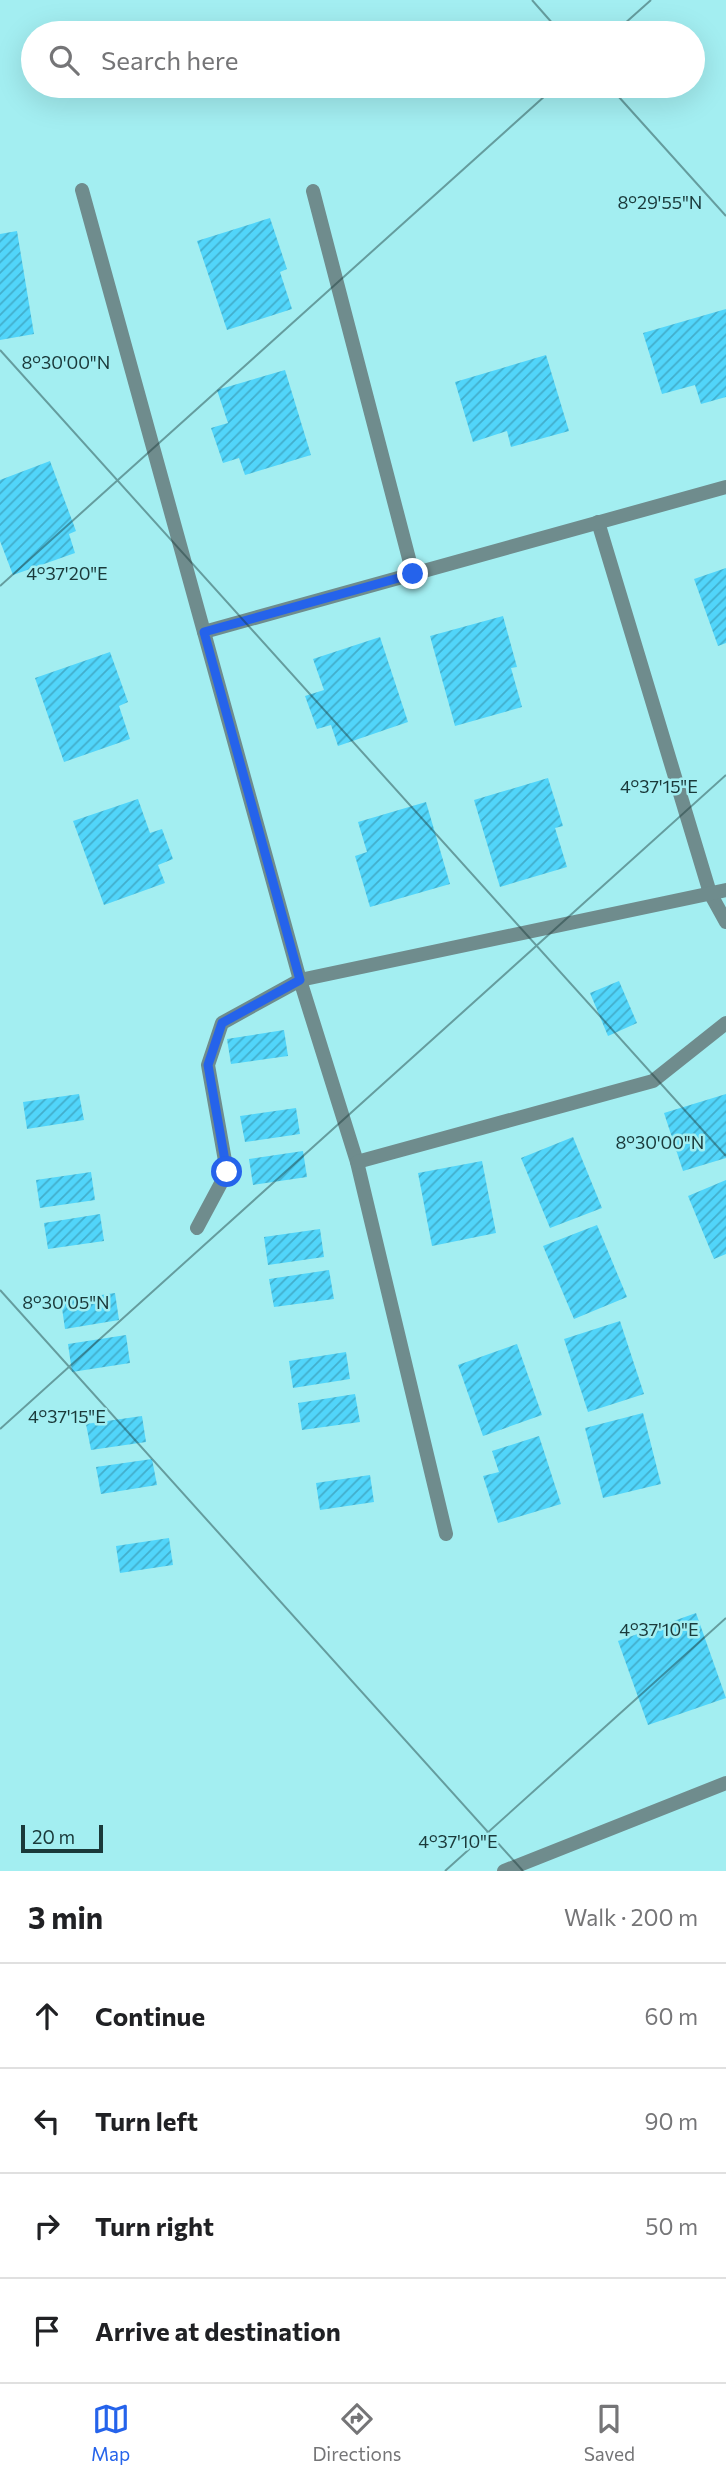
<!DOCTYPE html>
<html lang="en">
<head>
<meta charset="utf-8">
<style>
  :root { --surface:#fff; --page:#f6f6f6; --text:#202124; --muted:#757577; --line:#e0e0e0; --accent:#2563eb }
  body { margin:0; font-family:Commissioner,sans-serif; background:var(--page); color:var(--text) }
  .scale { position:absolute; left:21px; bottom:18px; width:82px; box-sizing:border-box; padding-left:7px; border:4px solid #1a393a; border-top:0; font-size:19px; line-height:24px; white-space:nowrap; color:#1a393a; -webkit-text-stroke:5px #a3eef1; paint-order:stroke }
  .stop { position:absolute; width:21px; height:21px; margin:-16px; border:5px solid #2563eb; border-radius:50%; background:#fff }
  .stop.end { background:#2563eb; border-color:#fff; box-shadow:0 2px 7px #0008 }
  .list { margin:0; padding:0; list-style:none }
  h2 { display:flex; justify-content:space-between; align-items:center; height:91px; margin:0; padding:0 28px; font-size:30px }
  h2 small { font-size:23px; font-weight:400; color:var(--muted) }
  .list li { display:grid; grid-template-columns:46px 1fr auto; gap:21px; align-items:center; box-sizing:border-box; height:105px; padding:0 28px; border-top:2px solid var(--line) }
  .list b { display:block; font-size:26px; white-space:nowrap }
  .list em { font-size:23px; font-style:normal; color:var(--muted) }
  .icon { flex:none; width:38px; height:38px; fill:none; stroke:currentColor; stroke-width:2; stroke-linecap:round; stroke-linejoin:round }
  .map { position:relative; flex:none; width:726px; height:1871px; overflow:hidden }
  .search { position:absolute; background:var(--surface); box-shadow:0 7px 28px #0002; left:21px; right:21px; top:21px; height:77px; display:flex; align-items:center; gap:18px; box-sizing:border-box; padding:0 24px; border-radius:38px; color:var(--muted); font-size:26px }
  .sheet { height:511px; background:var(--surface) }
  nav { display:flex; justify-content:space-around; align-items:center; box-sizing:border-box; height:98px; border-top:2px solid var(--line); background:var(--surface); font-size:19px; color:var(--muted) }
  nav a { display:grid; justify-items:center; gap:4px }
  nav .on { color:var(--accent) }
  .map>svg:first-child { display:block }
</style>
</head>
<body>
<div class="map">
<svg width="726" height="1871" viewBox="0 0 726 1871">
  <defs>
    <pattern id="building-hatch" width="6" height="6" patternUnits="userSpaceOnUse" patternTransform="scale(1.75)"><rect width="6" height="6" fill="#51d5fa"/><path d="M-1 1l2-2M0 6l6-6M5 7l2-2" fill="none" stroke="#42aecb"/></pattern>
  </defs>
  <rect width="100%" height="100%" fill="#a3eef1"/>
  <!-- building -->
  <g fill="url(#building-hatch)">
    <path d="M 270,218 L 287,269 L 280,272 L 292,309 L 227,330 L 197,241 Z"/>
    <path d="M 17,231 L 34,334 L 0,340 L 0,234 Z"/>
    <path d="M 726,309 L 726,397 L 701,404 L 695,385 L 662,394 L 643,333 Z"/>
    <path d="M 546,355 L 569,431 L 511,447 L 507,431 L 473,442 L 455,382 Z"/>
    <path d="M 285,370 L 311,455 L 245,475 L 239,458 L 223,463 L 211,428 L 228,423 L 217,390 Z"/>
    <path d="M 50,461 L 76,531 L 69,534 L 75,553 L 13,575 L 0,541 L 0,480 Z"/>
    <path d="M 726,568 L 726,643 L 718,646 L 694,579 Z"/>
    <path d="M 503,616 L 517,667 L 511,668 L 522,707 L 455,726 L 430,636 Z"/>
    <path d="M 380,637 L 408,722 L 338,746 L 331,725 L 317,729 L 305,696 L 324,690 L 313,659 Z"/>
    <path d="M 110,652 L 128,702 L 119,706 L 130,739 L 64,762 L 35,678 Z"/>
    <path d="M 548,778 L 563,826 L 555,828 L 567,867 L 500,887 L 474,800 Z"/>
    <path d="M 138,799 L 150,833 L 162,829 L 173,859 L 158,865 L 165,883 L 104,905 L 73,821 Z"/>
    <path d="M 426,802 L 450,884 L 370,907 L 355,856 L 367,852 L 358,822 Z"/>
    <path d="M 619,981 L 637,1023 L 608,1036 L 590,993 Z"/>
    <path d="M 284,1030 L 288,1056 L 231,1064 L 227,1039 Z"/>
    <path d="M 79,1094 L 84,1120 L 27,1129 L 23,1102 Z"/>
    <path d="M 726,1094 L 726,1158 L 683,1171 L 664,1113 Z"/>
    <path d="M 296,1108 L 300,1134 L 245,1142 L 240,1116 Z"/>
    <path d="M 573,1137 L 602,1208 L 550,1228 L 521,1158 Z"/>
    <path d="M 303,1151 L 307,1177 L 253,1185 L 249,1159 Z"/>
    <path d="M 482,1161 L 496,1233 L 432,1246 L 418,1173 Z"/>
    <path d="M 91,1172 L 95,1200 L 40,1208 L 36,1180 Z"/>
    <path d="M 726,1180 L 726,1254 L 714,1259 L 688,1196 Z"/>
    <path d="M 100,1214 L 104,1241 L 48,1249 L 44,1223 Z"/>
    <path d="M 597,1225 L 627,1297 L 574,1319 L 543,1246 Z"/>
    <path d="M 320,1229 L 324,1257 L 268,1265 L 264,1237 Z"/>
    <path d="M 329,1270 L 334,1299 L 274,1307 L 269,1279 Z"/>
    <path d="M 115,1293 L 119,1320 L 65,1329 L 61,1301 Z"/>
    <path d="M 620,1321 L 644,1394 L 588,1412 L 564,1339 Z"/>
    <path d="M 126,1335 L 130,1363 L 72,1372 L 68,1344 Z"/>
    <path d="M 517,1344 L 542,1415 L 483,1436 L 458,1365 Z"/>
    <path d="M 346,1352 L 350,1379 L 293,1388 L 289,1361 Z"/>
    <path d="M 355,1394 L 360,1422 L 302,1430 L 298,1403 Z"/>
    <path d="M 643,1413 L 661,1484 L 603,1498 L 585,1428 Z"/>
    <path d="M 142,1416 L 146,1442 L 91,1450 L 86,1424 Z"/>
    <path d="M 539,1436 L 561,1504 L 498,1523 L 483,1476 L 499,1472 L 492,1451 Z"/>
    <path d="M 152,1459 L 157,1485 L 101,1494 L 96,1467 Z"/>
    <path d="M 370,1475 L 374,1502 L 320,1510 L 316,1483 Z"/>
    <path d="M 169,1538 L 173,1565 L 120,1573 L 116,1546 Z"/>
    <path d="M 696,1613 L 726,1698 L 648,1725 L 618,1641 Z"/>
  </g>
  <g fill="none" stroke-linecap="round" stroke-linejoin="round">
    <!-- street -->
    <g stroke="#6f8c8d" stroke-width="14">
      <path d="M 82,190 L 300,980 L 357,1162 L 446,1534"/>
      <path d="M 313,191 L 413,574"/>
      <path d="M 598,522 L 710,893 L 726,922"/>
      <path d="M 204,632 L 726,487"/>
      <path d="M 357,1162 L 653,1081 L 726,1023"/>
      <path d="M 197,1228 L 227,1172 L 208,1065 L 222,1023 L 300,980 L 726,890"/>
      <path d="M 504,1871 L 726,1783"/>
    </g>
  </g>
  <g fill="none" stroke-linecap="round" stroke-linejoin="round">
    <!-- route -->
    <path stroke="#2563eb" stroke-width="9" d="M 227,1172 L 208,1065 L 222,1023 L 300,980 L 204,632 L 413,574"/>
  </g>
  <!-- ticks -->
  <path fill="none" stroke="#1a393a" stroke-width="2" stroke-opacity="0.45" d="M 532,0 L 561,33M 614,33 L 651,0M 609,86 L 726,216M 0,350 L 726,1156M 0,586 L 556,86M 0,1290 L 523,1871M 0,1429 L 726,775M 445,1871 L 726,1618"/>
  <g font-size="18" text-anchor="middle" fill="#1a393a" stroke="#a3eef1" stroke-width="5" stroke-linejoin="round" paint-order="stroke">
    <text x="660" y="209">8°29'55"N</text>
    <text x="66" y="369">8°30'00"N</text>
    <text x="67" y="580">4°37'20"E</text>
    <text x="659" y="793">4°37'15"E</text>
    <text x="660" y="1149">8°30'00"N</text>
    <text x="66" y="1309">8°30'05"N</text>
    <text x="67" y="1423">4°37'15"E</text>
    <text x="659" y="1636">4°37'10"E</text>
    <text x="458" y="1848">4°37'10"E</text>
  </g>
</svg>
<div class="scale">20 m</div>
<div class="stop" style="left:227px;top:1172px"></div>
<div class="stop end" style="left:413px;top:574px"></div>
<div class="search"><svg class="icon" aria-label="search" viewBox="0 0 24 24"><circle cx="10" cy="10" r="6"/><path d="M15 15l6 6"/></svg>Search here</div>
</div>
<section class="sheet">
<h2>3 min<small>Walk · 200 m</small></h2>
<ul class="list">
<li><svg class="icon" aria-label="ahead" viewBox="0 0 24 24"><path d="M12 20V5M6 11l6-6 6 6"/></svg><div><b>Continue</b></div><em>60 m</em></li>
<li><svg class="icon" aria-label="left" viewBox="0 0 24 24"><path d="M17 20v-9H6M10 6l-5 5 5 5"/></svg><div><b>Turn left</b></div><em>90 m</em></li>
<li><svg class="icon" aria-label="right" viewBox="0 0 24 24"><path d="M7 20v-9h11M14 6l5 5-5 5"/></svg><div><b>Turn right</b></div><em>50 m</em></li>
<li><svg class="icon" aria-label="arrive" viewBox="0 0 24 24"><path d="M6 21V4h12l-3 4 3 4H6"/></svg><div><b>Arrive at destination</b></div></li>
</ul>
</section>
<nav>
<a class="on"><svg class="icon" aria-label="map" viewBox="0 0 24 24"><path d="M3 6l6-2 6 2 6-2v14l-6 2-6-2-6 2zM9 4v14M15 6v14"/></svg>Map</a>
<a><svg class="icon" aria-label="directions" viewBox="0 0 24 24"><path d="M12 3l9 9-9 9-9-9zM9 14v-3h6M13 9l2 2-2 2"/></svg>Directions</a>
<a><svg class="icon" aria-label="saved" viewBox="0 0 24 24"><path d="M7 4h10v16l-5-4-5 4z"/></svg>Saved</a>
</nav>
</body>
</html>
